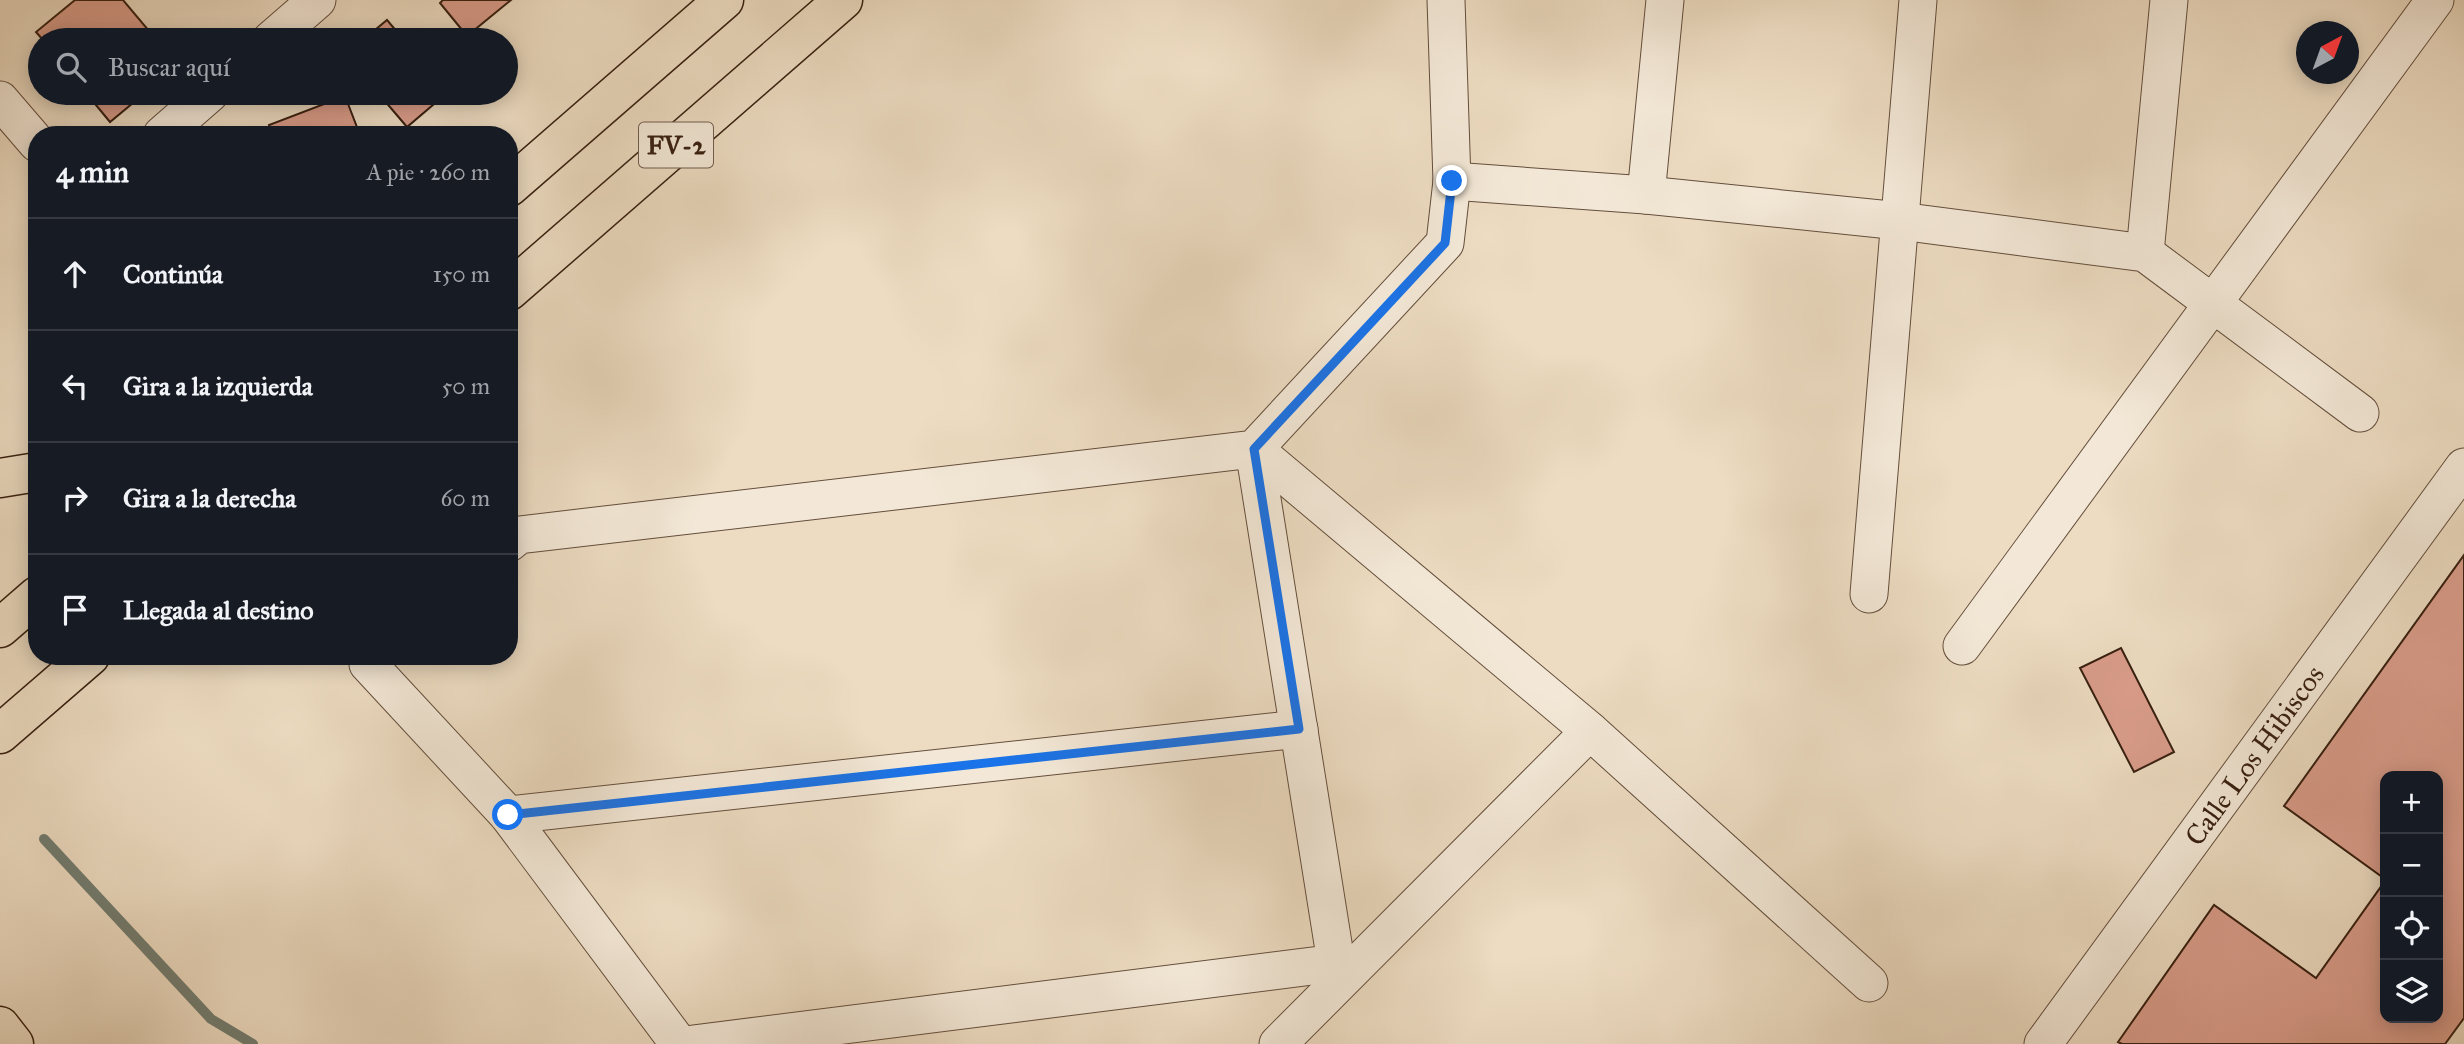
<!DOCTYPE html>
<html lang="es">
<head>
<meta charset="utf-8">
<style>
  :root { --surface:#171b24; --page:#242831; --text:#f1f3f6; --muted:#9ea1a6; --line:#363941 }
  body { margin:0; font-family:"IM FELL Great Primer",serif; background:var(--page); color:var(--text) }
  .controls { position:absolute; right:21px; bottom:21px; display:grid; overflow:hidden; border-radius:14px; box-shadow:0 4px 18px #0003 }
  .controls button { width:63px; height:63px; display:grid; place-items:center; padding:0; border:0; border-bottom:2px solid var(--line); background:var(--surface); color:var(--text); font:35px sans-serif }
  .compass { position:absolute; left:2296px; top:21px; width:63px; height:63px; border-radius:50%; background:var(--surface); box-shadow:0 4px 18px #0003; rotate:41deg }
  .stop { position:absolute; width:21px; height:21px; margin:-16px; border:5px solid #1a73e8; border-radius:50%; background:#fff }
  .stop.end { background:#1a73e8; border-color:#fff; box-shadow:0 2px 7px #0008 }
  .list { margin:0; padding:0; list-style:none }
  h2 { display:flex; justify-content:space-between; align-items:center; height:91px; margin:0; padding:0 28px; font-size:30px }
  h2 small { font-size:23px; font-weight:400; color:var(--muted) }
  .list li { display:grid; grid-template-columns:46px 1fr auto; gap:21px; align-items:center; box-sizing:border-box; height:112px; padding:0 28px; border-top:2px solid var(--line) }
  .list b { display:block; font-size:26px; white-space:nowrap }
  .list em { font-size:23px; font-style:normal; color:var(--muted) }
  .icon { flex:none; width:38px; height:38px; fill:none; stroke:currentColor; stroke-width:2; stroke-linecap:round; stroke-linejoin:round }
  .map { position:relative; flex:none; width:2464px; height:1044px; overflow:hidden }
  .search { position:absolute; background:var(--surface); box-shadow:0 4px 18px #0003; left:28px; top:28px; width:490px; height:77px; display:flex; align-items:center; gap:18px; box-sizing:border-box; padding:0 24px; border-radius:38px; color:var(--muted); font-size:26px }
  .panel { position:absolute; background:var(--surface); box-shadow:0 4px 18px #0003; left:28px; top:126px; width:490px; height:539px; border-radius:28px }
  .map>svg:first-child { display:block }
</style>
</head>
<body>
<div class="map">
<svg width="2464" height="1044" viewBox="0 0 2464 1044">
  <rect width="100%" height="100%" fill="#eddcc2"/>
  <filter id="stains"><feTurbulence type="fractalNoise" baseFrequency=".00286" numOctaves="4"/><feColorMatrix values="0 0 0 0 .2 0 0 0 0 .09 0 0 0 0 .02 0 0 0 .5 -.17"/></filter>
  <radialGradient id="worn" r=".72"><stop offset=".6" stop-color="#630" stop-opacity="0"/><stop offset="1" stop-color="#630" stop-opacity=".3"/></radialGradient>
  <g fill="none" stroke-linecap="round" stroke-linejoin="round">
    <!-- stream -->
    <path stroke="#727d71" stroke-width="10" d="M 44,839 L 211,1019 L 253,1044"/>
  </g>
  <!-- building -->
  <g fill="#da9d8b" stroke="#371f10" stroke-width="2">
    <path d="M 75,0 L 123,0 L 155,38 L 152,40 L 43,40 L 36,32 Z"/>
    <path d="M 443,0 L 511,0 L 467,36 L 440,3 Z"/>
    <path d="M 387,20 L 404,40 L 363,40 Z"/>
    <path d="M 86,93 L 145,93 L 110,122 Z"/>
    <path d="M 378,93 L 447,93 L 407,127 Z"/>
    <path d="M 345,96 L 360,135 L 273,135 L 269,125 Z"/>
    <path d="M 2464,555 L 2464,1018 L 2445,1044 L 2122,1044 L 2118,1042 L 2214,905 L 2316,978 L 2385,881 L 2385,1018 L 2438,1018 L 2438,776 L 2385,776 L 2385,879 L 2284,806 Z"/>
    <path d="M 2121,648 L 2174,752 L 2134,772 L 2080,668 Z"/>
  </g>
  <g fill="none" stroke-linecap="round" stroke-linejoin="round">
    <!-- street casing -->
    <g stroke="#644e3c" stroke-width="39">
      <g id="street">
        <path d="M 271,40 L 317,0"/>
        <path d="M 0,100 L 37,143"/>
        <path d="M 162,135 L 210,93"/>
        <path d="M 1452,181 L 1646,195 L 1900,221 L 2145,253 L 2360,413"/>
        <path d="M 1646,195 L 1665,0"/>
        <path d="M 2145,253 L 2169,0"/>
        <path d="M 1254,449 L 1590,731 L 1869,983"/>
        <path d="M 1254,449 L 1339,981"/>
        <path d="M 509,543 L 519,535 L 1254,449 L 1445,243 L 1452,181 L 1446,0"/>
        <path d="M 1869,594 L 1918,0"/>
        <path d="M 1962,646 L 2435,0"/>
        <path d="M 378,656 L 368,664 L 508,815 L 679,1044"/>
        <path d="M 508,815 L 1299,729"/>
        <path d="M 693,1044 L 1336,963"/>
        <path d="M 1278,1044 L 1590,731"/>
        <path d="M 2043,1044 L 2464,467"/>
      </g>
    </g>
    <!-- highway casing -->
    <g stroke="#371f10" stroke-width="41">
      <g id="highway">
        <path d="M 509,187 L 724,0"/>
        <path d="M 509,291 L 843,0"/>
        <path d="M 0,478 L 37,472"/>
        <path d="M 0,628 L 37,596"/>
        <path d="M 0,734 L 90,656"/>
        <path d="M 0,1026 L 14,1044"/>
      </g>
    </g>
    <!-- street -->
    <use href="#street" stroke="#f3e8d7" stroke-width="37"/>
    <!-- highway -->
    <use href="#highway" stroke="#eddcc2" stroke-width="38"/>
  </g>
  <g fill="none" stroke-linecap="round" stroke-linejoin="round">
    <!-- route -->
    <path stroke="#1a73e8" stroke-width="9" d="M 508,815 L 1299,729 L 1254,449 L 1445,243 L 1452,181"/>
  </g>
  <g text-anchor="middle" stroke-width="5" stroke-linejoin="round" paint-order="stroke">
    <!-- shield labels -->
    <rect fill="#f3e8d7" stroke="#6f5b4c" stroke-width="2" x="639" y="122.5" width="74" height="45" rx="5"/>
    <g font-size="26" font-weight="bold" fill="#371f10">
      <text x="676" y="154">FV-2</text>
    </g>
    <!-- street labels -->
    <g font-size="28" fill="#371f10" stroke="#f3e8d7">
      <text transform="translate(2254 755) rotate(-54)" y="10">Calle Los Hibiscos</text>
    </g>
  </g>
  <rect width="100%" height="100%" filter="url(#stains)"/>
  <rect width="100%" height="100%" fill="url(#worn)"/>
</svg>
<div class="controls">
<button>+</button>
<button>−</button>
<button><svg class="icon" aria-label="locate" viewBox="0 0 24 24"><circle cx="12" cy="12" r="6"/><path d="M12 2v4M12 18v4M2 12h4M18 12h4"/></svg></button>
<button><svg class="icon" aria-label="layers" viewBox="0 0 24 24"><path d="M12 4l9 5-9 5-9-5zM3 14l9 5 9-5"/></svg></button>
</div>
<svg class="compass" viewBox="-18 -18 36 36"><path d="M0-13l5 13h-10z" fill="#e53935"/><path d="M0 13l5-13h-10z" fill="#9ea1a6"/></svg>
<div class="stop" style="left:508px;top:815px"></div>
<div class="stop end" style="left:1452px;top:181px"></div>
<div class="search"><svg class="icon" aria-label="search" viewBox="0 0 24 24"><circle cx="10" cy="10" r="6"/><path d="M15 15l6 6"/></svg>Buscar aquí</div>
<section class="panel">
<h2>4 min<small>A pie · 260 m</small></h2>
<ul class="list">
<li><svg class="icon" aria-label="ahead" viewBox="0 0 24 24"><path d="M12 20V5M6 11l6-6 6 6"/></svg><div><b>Continúa</b></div><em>150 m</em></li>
<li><svg class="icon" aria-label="left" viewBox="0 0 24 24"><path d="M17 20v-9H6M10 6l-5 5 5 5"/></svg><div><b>Gira a la izquierda</b></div><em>50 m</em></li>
<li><svg class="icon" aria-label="right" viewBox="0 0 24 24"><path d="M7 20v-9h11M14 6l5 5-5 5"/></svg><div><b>Gira a la derecha</b></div><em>60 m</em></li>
<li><svg class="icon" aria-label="arrive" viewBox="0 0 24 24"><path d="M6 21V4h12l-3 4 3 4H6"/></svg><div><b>Llegada al destino</b></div></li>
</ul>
</section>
</div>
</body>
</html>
